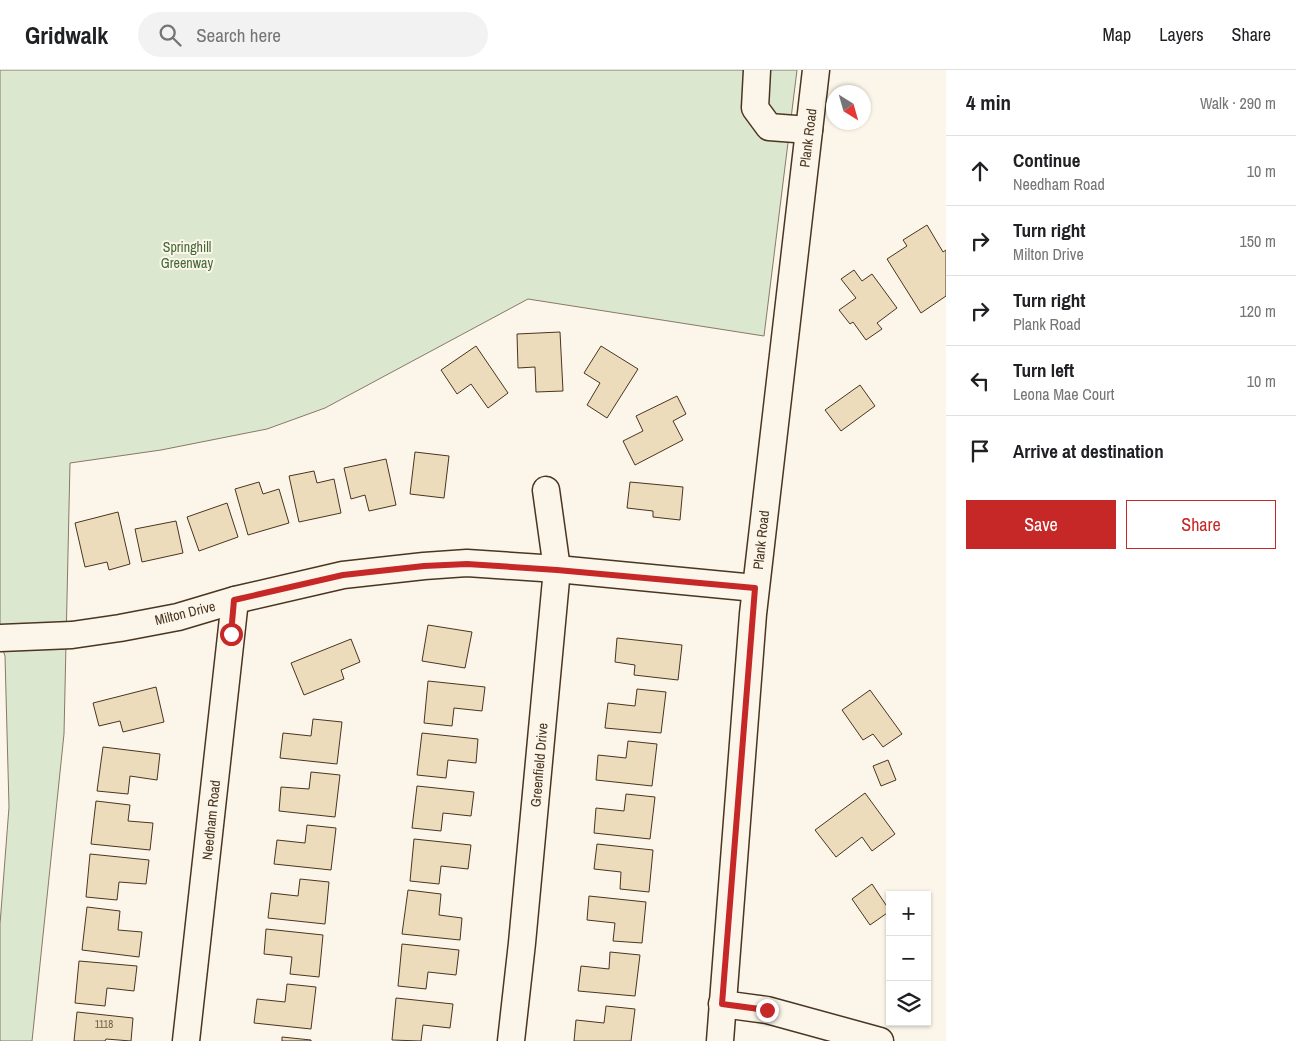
<!DOCTYPE html>
<html lang="en">
<head>
<meta charset="utf-8">
<style>
  :root { --surface:#fff; --page:#f2f2f2; --text:#202124; --muted:#757577; --line:#e0e0e0; --accent:#c62828 }
  body { margin:0; font-family:"Archivo Narrow",sans-serif; background:var(--page); color:var(--text) }
  .controls { position:absolute; right:15px; bottom:15px; display:grid; overflow:hidden; border-radius:0px; box-shadow:0 1px 4px #0004 }
  .controls button { width:45px; height:45px; display:grid; place-items:center; padding:0; border:0; border-bottom:1px solid var(--line); background:var(--surface); color:var(--text); font:25px sans-serif }
  .compass { position:absolute; left:826px; top:15px; width:45px; height:45px; border-radius:50%; background:var(--surface); box-shadow:0 1px 4px #0004; rotate:143deg }
  .stop { position:absolute; width:15px; height:15px; margin:-11px; border:4px solid #c62828; border-radius:50%; background:#fff }
  .stop.end { background:#c62828; border-color:#fff; box-shadow:0 1px 5px #0008 }
  .list { margin:0; padding:0; list-style:none }
  h2 { display:flex; justify-content:space-between; align-items:center; height:65px; margin:0; padding:0 20px; font-size:21px }
  h2 small { font-size:16px; font-weight:400; color:var(--muted) }
  .list li { display:grid; grid-template-columns:32px 1fr auto; gap:15px; align-items:center; box-sizing:border-box; height:70px; padding:0 20px; border-top:1px solid var(--line) }
  .list b { display:block; font-size:19px; white-space:nowrap }
  .list p { margin:0; font-size:16px; white-space:nowrap; color:var(--muted) }
  .list em { font-size:16px; font-style:normal; color:var(--muted) }
  .actions { display:flex; gap:10px; padding:15px 20px }
  .actions a { flex:1; padding:11px 0; border:1px solid var(--accent); border-radius:0px; text-align:center; font-size:18px; color:var(--accent) }
  .actions .main { background:var(--accent); color:#fff }
  .icon { flex:none; width:28px; height:28px; fill:none; stroke:currentColor; stroke-width:2; stroke-linecap:round; stroke-linejoin:round }
  .map { position:relative; flex:none; width:946px; height:971px; overflow:hidden }
  header { display:flex; align-items:center; gap:30px; box-sizing:border-box; height:70px; padding:0 25px; background:var(--surface); border-bottom:1px solid var(--line) }
  header strong { font-size:24px }
  nav { display:flex; gap:28px; margin-inline-start:auto; font-size:18px }
  .search { width:350px; height:45px; background:var(--page); display:flex; align-items:center; gap:12px; box-sizing:border-box; padding:0 18px; border-radius:28px; color:var(--muted); font-size:19px }
  main { display:flex }
  aside { flex:1; background:var(--surface) }
  .map>svg:first-child { display:block }
</style>
</head>
<body>
<header>
<strong>Gridwalk</strong>
<div class="search"><svg class="icon" aria-label="search" viewBox="0 0 24 24"><circle cx="10" cy="10" r="6"/><path d="M15 15l6 6"/></svg>Search here</div>
<nav><a>Map</a><a>Layers</a><a>Share</a></nav>
</header>
<main>
<div class="map">
<svg width="946" height="971" viewBox="0 0 946 971">
  <rect width="100%" height="100%" fill="#fbf6e9"/>
  <!-- green -->
  <path fill="#dce7d0" stroke="#887966" d="M 0,0 L 797,0 L 764,266 L 528,229 L 325,338 L 267,359 L 161,380 L 70,393 L 64,664 L 32,971 L 0,971 L 0,854 L 9,737 L 5,586 L 0,572 Z"/>
  <!-- building -->
  <g fill="#ecdcbc" stroke="#4a3520">
    <path d="M 927,155 L 943,182 L 946,180 L 946,226 L 921,243 L 887,189 L 907,176 L 903,170 Z"/>
    <path d="M 854,200 L 862,211 L 872,204 L 897,238 L 877,253 L 882,259 L 866,270 L 853,252 L 850,254 L 839,240 L 856,228 L 841,209 Z"/>
    <path d="M 560,262 L 563,321 L 536,322 L 535,297 L 518,298 L 517,264 Z"/>
    <path d="M 476,276 L 508,323 L 488,338 L 471,314 L 457,324 L 441,300 Z"/>
    <path d="M 601,276 L 638,299 L 607,348 L 587,335 L 600,313 L 584,303 Z"/>
    <path d="M 860,315 L 875,336 L 841,361 L 825,340 Z"/>
    <path d="M 677,326 L 686,344 L 673,351 L 683,370 L 635,395 L 623,371 L 643,361 L 636,346 Z"/>
    <path d="M 415,382 L 449,386 L 444,428 L 410,424 Z"/>
    <path d="M 386,389 L 396,435 L 369,441 L 365,425 L 351,429 L 344,398 Z"/>
    <path d="M 314,401 L 317,413 L 334,409 L 341,443 L 299,452 L 289,406 Z"/>
    <path d="M 259,412 L 263,424 L 279,419 L 289,453 L 248,465 L 235,419 Z"/>
    <path d="M 630,412 L 683,417 L 680,450 L 653,447 L 653,441 L 627,438 Z"/>
    <path d="M 227,433 L 238,467 L 199,481 L 187,447 Z"/>
    <path d="M 118,442 L 130,494 L 109,500 L 107,492 L 85,497 L 75,453 Z"/>
    <path d="M 176,451 L 183,483 L 142,492 L 135,459 Z"/>
    <path d="M 428,555 L 472,562 L 465,598 L 422,591 Z"/>
    <path d="M 617,568 L 682,575 L 678,610 L 634,605 L 635,595 L 615,592 Z"/>
    <path d="M 351,569 L 360,592 L 341,600 L 344,609 L 304,625 L 291,593 Z"/>
    <path d="M 428,611 L 485,617 L 482,641 L 454,638 L 452,656 L 424,653 Z"/>
    <path d="M 156,617 L 164,652 L 123,662 L 120,651 L 99,656 L 93,633 Z"/>
    <path d="M 637,619 L 666,622 L 661,663 L 605,658 L 608,633 L 635,636 Z"/>
    <path d="M 870,620 L 902,664 L 883,677 L 873,664 L 863,670 L 842,640 Z"/>
    <path d="M 313,649 L 342,652 L 337,694 L 280,688 L 283,663 L 311,666 Z"/>
    <path d="M 422,663 L 478,669 L 476,693 L 448,690 L 446,708 L 417,705 Z"/>
    <path d="M 628,671 L 657,674 L 652,716 L 596,710 L 598,685 L 626,688 Z"/>
    <path d="M 103,677 L 160,684 L 157,710 L 130,706 L 128,724 L 97,721 Z"/>
    <path d="M 888,690 L 896,710 L 881,716 L 873,696 Z"/>
    <path d="M 311,702 L 340,705 L 335,747 L 279,741 L 281,717 L 309,719 Z"/>
    <path d="M 417,716 L 474,722 L 471,746 L 443,743 L 441,761 L 412,758 Z"/>
    <path d="M 865,723 L 895,764 L 872,781 L 862,767 L 836,787 L 815,760 Z"/>
    <path d="M 626,724 L 655,727 L 650,769 L 594,763 L 596,738 L 624,741 Z"/>
    <path d="M 96,731 L 130,735 L 128,751 L 153,753 L 150,780 L 91,774 Z"/>
    <path d="M 307,755 L 336,758 L 331,800 L 274,794 L 277,770 L 305,773 Z"/>
    <path d="M 414,769 L 471,775 L 468,799 L 441,796 L 439,814 L 410,811 Z"/>
    <path d="M 597,774 L 653,780 L 649,822 L 620,819 L 621,802 L 594,799 Z"/>
    <path d="M 90,784 L 149,790 L 146,814 L 119,812 L 117,830 L 86,827 Z"/>
    <path d="M 300,809 L 329,812 L 325,854 L 268,848 L 271,823 L 298,826 Z"/>
    <path d="M 872,814 L 890,841 L 870,855 L 852,829 Z"/>
    <path d="M 408,820 L 441,824 L 439,845 L 462,848 L 460,870 L 402,864 Z"/>
    <path d="M 589,826 L 646,832 L 642,873 L 613,871 L 615,853 L 587,850 Z"/>
    <path d="M 87,837 L 120,841 L 118,860 L 142,862 L 139,887 L 82,880 Z"/>
    <path d="M 266,859 L 323,865 L 319,907 L 290,904 L 292,887 L 264,884 Z"/>
    <path d="M 402,874 L 459,880 L 456,905 L 428,902 L 426,919 L 398,916 Z"/>
    <path d="M 610,882 L 640,885 L 635,926 L 578,921 L 581,896 L 609,899 Z"/>
    <path d="M 79,891 L 137,896 L 134,921 L 107,918 L 105,936 L 75,933 Z"/>
    <path d="M 287,914 L 316,917 L 311,959 L 254,953 L 257,929 L 285,932 Z"/>
    <path d="M 396,928 L 453,934 L 450,958 L 423,955 L 421,971 L 392,970 Z"/>
    <path d="M 606,936 L 635,939 L 631,971 L 574,971 L 576,950 L 604,953 Z"/>
    <path d="M 77,942 L 133,948 L 131,971 L 106,969 L 105,971 L 74,971 Z"/>
    <path d="M 282,967 L 311,970 L 311,971 L 282,971 Z"/>
  </g>
  <g fill="none" stroke-linecap="round" stroke-linejoin="round">
    <!-- minor casing -->
    <g stroke="#4a3520" stroke-width="29">
      <g id="minor">
        <path d="M 757,0 L 755,38 L 769,57 L 809,60"/>
        <path d="M 0,568 L 72,565 L 120,558 L 178,547 L 235,530 L 343,505 L 424,496 L 467,493 L 557,499 L 755,518"/>
        <path d="M 722,934 L 767,940 L 880,971"/>
        <path d="M 186,971 L 235,530"/>
        <path d="M 511,971 L 522,873 L 557,499 L 546,420"/>
        <path d="M 720,971 L 753,544 L 816,0"/>
      </g>
    </g>
    <!-- minor -->
    <use href="#minor" stroke="#fbf6e9" stroke-width="26"/>
  </g>
  <g fill="none" stroke-linecap="round" stroke-linejoin="round">
    <!-- route -->
    <path stroke="#c62828" stroke-width="6" d="M 231,564 L 234,530 L 343,505 L 424,496 L 467,494 L 557,500 L 755,518 L 722,934 L 767,940"/>
  </g>
  <g text-anchor="middle" stroke-width="4" stroke-linejoin="round" paint-order="stroke">
    <!-- number labels -->
    <g font-size="11" fill="#725f47">
      <text x="104" y="958">1118</text>
    </g>
    <!-- street labels -->
    <g font-size="14" fill="#4a3520" stroke="#fbf6e9">
      <text transform="translate(808 68) rotate(-83)" y="5">Plank Road</text>
      <text transform="translate(761 470) rotate(-84)" y="5">Plank Road</text>
      <text transform="translate(185 543) rotate(-14)" y="5">Milton Drive</text>
      <text transform="translate(539 695) rotate(-85)" y="5">Greenfield Drive</text>
      <text transform="translate(211 750) rotate(-84)" y="5">Needham Road</text>
    </g>
    <!-- park labels -->
    <g font-size="14" fill="#436837" stroke="#fbf6e9">
      <text x="187" y="182">Springhill<tspan x="187" dy="16">Greenway</tspan></text>
    </g>
  </g>
</svg>
<div class="controls">
<button>+</button>
<button>−</button>
<button><svg class="icon" aria-label="layers" viewBox="0 0 24 24"><path d="M12 4l9 5-9 5-9-5zM3 14l9 5 9-5"/></svg></button>
</div>
<svg class="compass" viewBox="-18 -18 36 36"><path d="M0-13l5 13h-10z" fill="#e53935"/><path d="M0 13l5-13h-10z" fill="#757577"/></svg>
<div class="stop" style="left:231px;top:564px"></div>
<div class="stop end" style="left:767px;top:940px"></div>
</div>
<aside>
<h2>4 min<small>Walk · 290 m</small></h2>
<ul class="list">
<li><svg class="icon" aria-label="ahead" viewBox="0 0 24 24"><path d="M12 20V5M6 11l6-6 6 6"/></svg><div><b>Continue</b><p>Needham Road</p></div><em>10 m</em></li>
<li><svg class="icon" aria-label="right" viewBox="0 0 24 24"><path d="M7 20v-9h11M14 6l5 5-5 5"/></svg><div><b>Turn right</b><p>Milton Drive</p></div><em>150 m</em></li>
<li><svg class="icon" aria-label="right" viewBox="0 0 24 24"><path d="M7 20v-9h11M14 6l5 5-5 5"/></svg><div><b>Turn right</b><p>Plank Road</p></div><em>120 m</em></li>
<li><svg class="icon" aria-label="left" viewBox="0 0 24 24"><path d="M17 20v-9H6M10 6l-5 5 5 5"/></svg><div><b>Turn left</b><p>Leona Mae Court</p></div><em>10 m</em></li>
<li><svg class="icon" aria-label="arrive" viewBox="0 0 24 24"><path d="M6 21V4h12l-3 4 3 4H6"/></svg><div><b>Arrive at destination</b></div></li>
</ul>
<div class="actions"><a class="main">Save</a><a>Share</a></div>
</aside>
</main>
</body>
</html>
